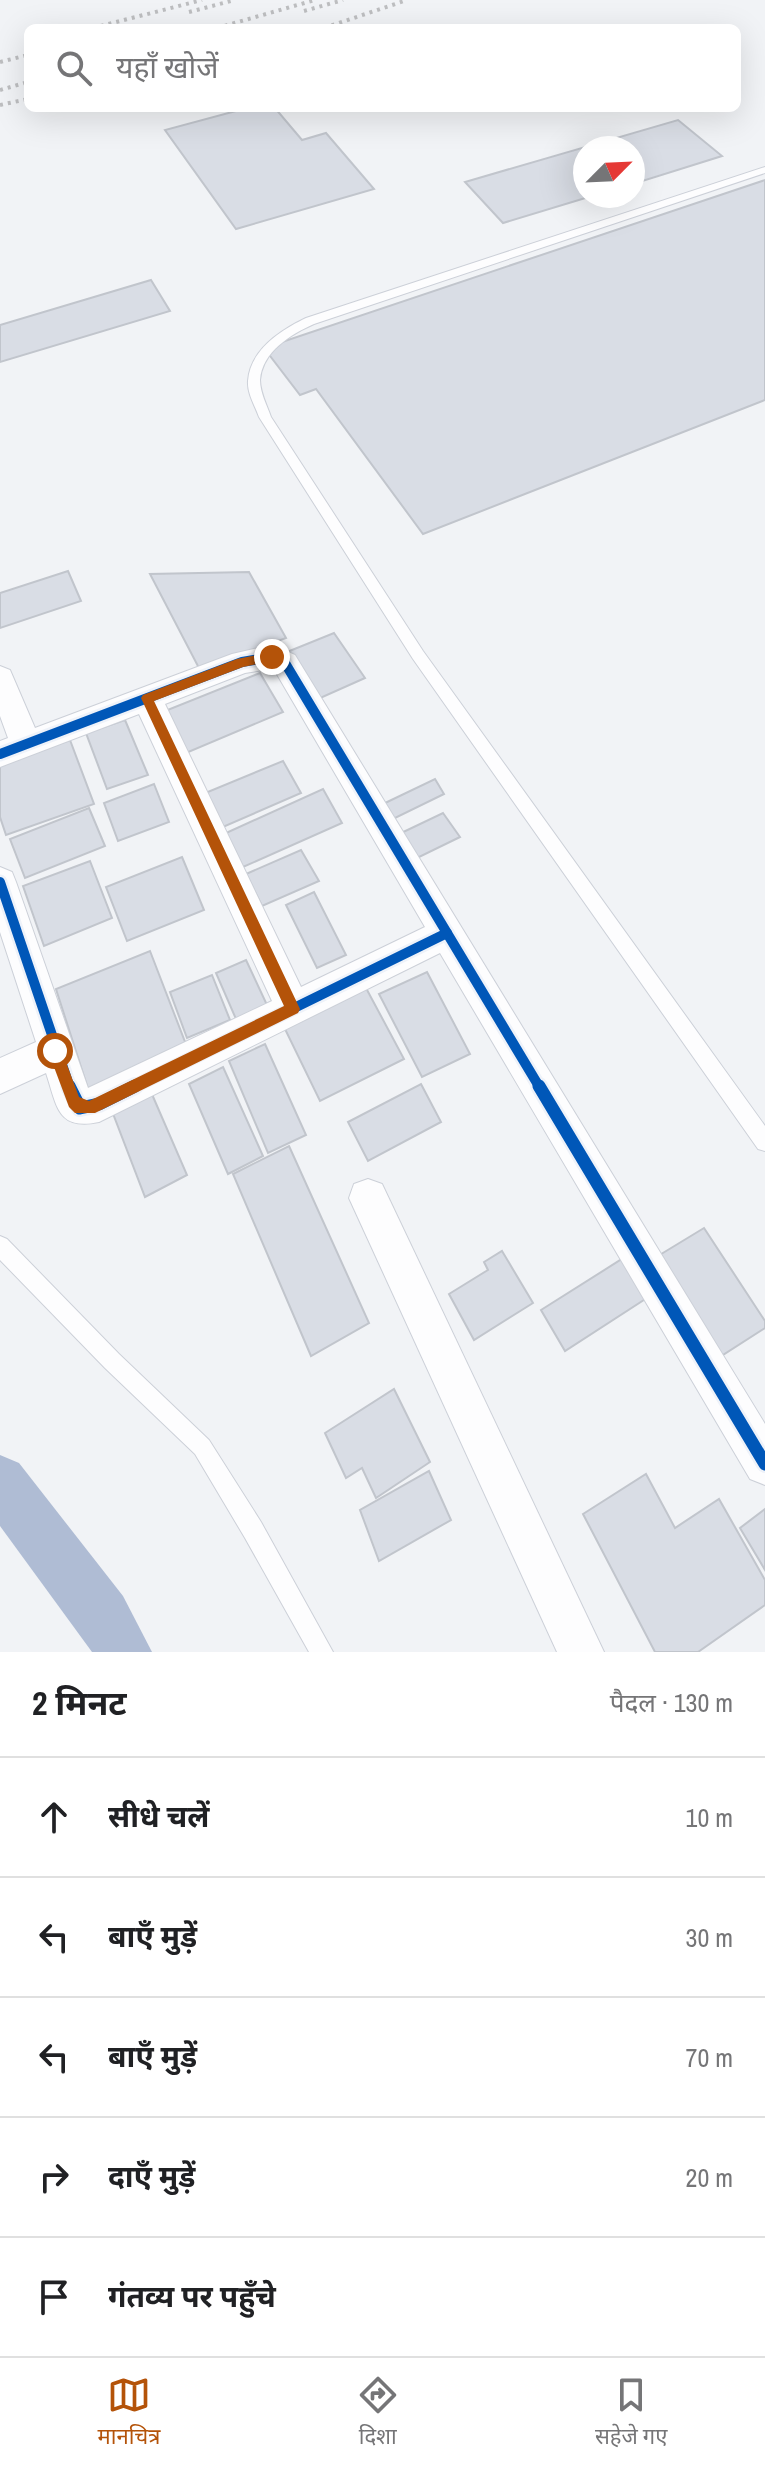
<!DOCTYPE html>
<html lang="hi">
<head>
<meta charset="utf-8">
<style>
  :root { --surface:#fff; --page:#f2f2f2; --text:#202124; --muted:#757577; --line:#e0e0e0; --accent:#b45309 }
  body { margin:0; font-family:"Archivo Narrow","Noto Sans Devanagari",sans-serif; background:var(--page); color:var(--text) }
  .compass { position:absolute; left:573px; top:136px; width:72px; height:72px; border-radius:50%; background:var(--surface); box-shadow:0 8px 32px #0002; rotate:66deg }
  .stop { position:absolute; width:24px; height:24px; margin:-18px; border:6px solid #b45309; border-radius:50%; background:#fff }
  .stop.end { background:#b45309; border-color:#fff; box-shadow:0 2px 8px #0008 }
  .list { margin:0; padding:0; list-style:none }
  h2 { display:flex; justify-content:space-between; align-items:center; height:104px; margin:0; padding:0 32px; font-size:34px }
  h2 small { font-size:26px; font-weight:400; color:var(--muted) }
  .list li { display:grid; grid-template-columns:52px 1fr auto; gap:24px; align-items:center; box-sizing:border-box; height:120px; padding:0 32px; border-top:2px solid var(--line) }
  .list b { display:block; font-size:30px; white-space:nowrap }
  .list em { font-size:26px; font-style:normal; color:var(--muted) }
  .icon { flex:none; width:44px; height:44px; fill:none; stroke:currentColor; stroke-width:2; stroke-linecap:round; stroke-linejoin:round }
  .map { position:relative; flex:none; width:765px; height:1652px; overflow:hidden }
  .search { position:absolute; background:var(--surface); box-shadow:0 8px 32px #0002; left:24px; right:24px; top:24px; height:88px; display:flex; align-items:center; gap:20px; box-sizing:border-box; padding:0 28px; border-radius:12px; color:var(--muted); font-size:30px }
  .sheet { height:704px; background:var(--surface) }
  nav { display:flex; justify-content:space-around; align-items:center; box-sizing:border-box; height:112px; border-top:2px solid var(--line); background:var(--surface); font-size:22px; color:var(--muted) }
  nav a { display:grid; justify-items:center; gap:4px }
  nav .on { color:var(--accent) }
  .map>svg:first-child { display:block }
</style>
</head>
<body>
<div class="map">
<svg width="765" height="1652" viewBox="0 0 765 1652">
  <rect width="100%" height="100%" fill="#f1f3f6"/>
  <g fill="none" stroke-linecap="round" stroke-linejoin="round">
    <!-- canal -->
    <path fill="#afbcd4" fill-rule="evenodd" d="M 0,1455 L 19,1463 L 123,1596 L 152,1652 L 92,1652 L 0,1526 Z"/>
  </g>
  <!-- building -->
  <g fill="#d9dde5" stroke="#c1c5cc" stroke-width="2">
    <path d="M 247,108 L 275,108 L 302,140 L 326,133 L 374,189 L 236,229 L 165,130 Z"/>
    <path d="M 678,120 L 722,156 L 633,184 L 633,148 L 585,148 L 585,196 L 592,196 L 503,223 L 465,182 Z"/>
    <path d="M 765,180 L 765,400 L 423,534 L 316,389 L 300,395 L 264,348 Z"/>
    <path d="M 151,280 L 170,311 L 0,362 L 0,325 Z"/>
    <path d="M 68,571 L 81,601 L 0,628 L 0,593 Z"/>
    <path d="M 249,572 L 286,638 L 200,670 L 150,574 Z"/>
    <path d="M 334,633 L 365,678 L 318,699 L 287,652 Z"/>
    <path d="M 260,673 L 283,712 L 186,753 L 165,711 Z"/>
    <path d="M 125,720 L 148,775 L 107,789 L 86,733 Z"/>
    <path d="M 70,740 L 94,804 L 6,835 L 0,817 L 0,764 Z"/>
    <path d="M 283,761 L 301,793 L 216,830 L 198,796 Z"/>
    <path d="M 435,779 L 444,794 L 393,819 L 383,804 Z"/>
    <path d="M 154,784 L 169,822 L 118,841 L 104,803 Z"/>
    <path d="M 323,789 L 342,823 L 243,867 L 226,833 Z"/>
    <path d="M 89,808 L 105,846 L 25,878 L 10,839 Z"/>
    <path d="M 443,813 L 460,837 L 413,860 L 397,835 Z"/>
    <path d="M 301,850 L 319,881 L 262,906 L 246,874 Z"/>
    <path d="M 182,857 L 204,910 L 127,941 L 106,887 Z"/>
    <path d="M 90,861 L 112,918 L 44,946 L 23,886 Z"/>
    <path d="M 314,892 L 346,955 L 317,968 L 286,905 Z"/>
    <path d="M 150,951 L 187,1047 L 88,1089 L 56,989 Z"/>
    <path d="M 246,960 L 267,1005 L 236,1019 L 216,973 Z"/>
    <path d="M 427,972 L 470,1054 L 422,1077 L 379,994 Z"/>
    <path d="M 212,975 L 230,1020 L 187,1038 L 170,992 Z"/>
    <path d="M 366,988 L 404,1059 L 320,1101 L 284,1027 Z"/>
    <path d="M 265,1044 L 306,1135 L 268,1153 L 229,1061 Z"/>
    <path d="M 223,1067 L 263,1156 L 228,1174 L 189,1084 Z"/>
    <path d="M 421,1084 L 441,1122 L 368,1161 L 348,1122 Z"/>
    <path d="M 151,1092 L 187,1175 L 145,1197 L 112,1111 Z"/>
    <path d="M 289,1146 L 369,1323 L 311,1356 L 233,1174 Z"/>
    <path d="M 704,1228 L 765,1321 L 765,1328 L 715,1360 L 653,1259 Z"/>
    <path d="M 502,1251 L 533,1303 L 474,1340 L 449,1294 L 488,1270 L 484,1262 Z"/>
    <path d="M 625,1257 L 650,1296 L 565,1351 L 541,1310 Z"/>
    <path d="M 394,1389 L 430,1462 L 376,1498 L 362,1468 L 346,1478 L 325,1433 Z"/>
    <path d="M 429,1471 L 451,1520 L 379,1561 L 360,1510 Z"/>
    <path d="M 646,1474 L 675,1528 L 719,1499 L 765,1580 L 765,1605 L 698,1652 L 655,1652 L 583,1514 Z"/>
    <path d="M 765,1509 L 765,1570 L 740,1528 Z"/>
  </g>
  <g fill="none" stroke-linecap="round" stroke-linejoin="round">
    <!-- lane casing -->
    <g stroke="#ccd0d8" stroke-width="2">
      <g id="lane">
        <path d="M 765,167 L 765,173 L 314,324 C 291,334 262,352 260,380 C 260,393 267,405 271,417 L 423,651 L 765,1126 L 765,1151 L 758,1149 L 413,659 L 259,417 C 255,406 247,393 248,381 C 250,350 281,330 306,318 Z"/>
        <path d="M 0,1236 L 7,1239 L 119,1354 L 209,1440 L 261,1522 L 333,1652 L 309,1652 L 245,1538 L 195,1454 L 105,1368 L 0,1260 Z"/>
      </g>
    </g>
    <!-- street casing -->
    <g stroke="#ccd0d8" stroke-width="2">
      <g id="street">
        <path d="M 272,645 L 295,655 L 765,1424 L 765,1485 L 750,1479 L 440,953 L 99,1122 C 57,1131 57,1106 46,1073 L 0,1094 L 0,1058 L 36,1042 L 0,932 L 0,867 L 12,872 L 16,882 L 88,1088 L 272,1001 L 139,714 L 0,767 L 0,741 L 8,738 L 0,716 L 0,666 L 10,670 L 35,728 L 232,654 ZM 270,669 L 275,671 L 425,927 L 301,987 L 165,704 L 245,673 Z"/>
        <path d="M 368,1179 L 382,1184 L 604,1652 L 557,1652 L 349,1198 L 354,1184 Z"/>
      </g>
    </g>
    <!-- lane -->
    <use href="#lane" fill="#fdfdfe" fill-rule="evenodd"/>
    <!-- street -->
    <use href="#street" fill="#fdfdfe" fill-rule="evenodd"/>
    <!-- rail -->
    <g stroke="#bdbec0" stroke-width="4" stroke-dasharray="3 5" stroke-linecap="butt">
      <path d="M 304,11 L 343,0"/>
      <path d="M 189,12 L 235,0"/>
      <path d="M 93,28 L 202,0"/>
      <path d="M 217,28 L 315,0"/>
      <path d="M 324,28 L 407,0"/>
      <path d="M 0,62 L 28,55"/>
      <path d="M 0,90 L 28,82"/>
      <path d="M 0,105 L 28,99"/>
    </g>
    <!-- cycleway-far1 casing -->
    <g stroke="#eef2f9" stroke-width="15">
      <g id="cycleway-far1">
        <path d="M 0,754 L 242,662 L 272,657 L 285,663 L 540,1088"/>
        <path d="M 0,882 L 70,1088"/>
        <path d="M 131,1088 L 447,933"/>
      </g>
    </g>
    <!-- cycleway casing -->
    <g stroke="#eef2f9" stroke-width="18">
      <g id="cycleway">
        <path d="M 69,1086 L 80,1108 L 99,1104 L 135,1086"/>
        <path d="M 539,1086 L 765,1464"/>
      </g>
    </g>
    <!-- cycleway-far1 -->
    <use href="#cycleway-far1" stroke="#0057b8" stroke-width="10"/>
    <!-- cycleway -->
    <use href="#cycleway" stroke="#0057b8" stroke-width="13"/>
  </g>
  <!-- route -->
  <path fill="#b45309" d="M 272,652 L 276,653 L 276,660 L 243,667 L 154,701 L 300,1009 L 298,1013 L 95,1113 L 75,1113 L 69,1107 L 48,1051 L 50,1046 L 60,1046 L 79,1097 L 89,1101 L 284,1006 L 141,698 L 143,695 L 237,659 Z"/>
</svg>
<svg class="compass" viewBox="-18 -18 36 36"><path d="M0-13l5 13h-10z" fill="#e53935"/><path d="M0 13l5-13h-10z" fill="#757577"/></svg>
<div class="stop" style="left:55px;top:1051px"></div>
<div class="stop end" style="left:272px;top:657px"></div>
<div class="search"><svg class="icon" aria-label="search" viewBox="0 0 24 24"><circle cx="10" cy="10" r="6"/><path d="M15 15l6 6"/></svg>यहाँ खोजें</div>
</div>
<section class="sheet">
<h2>2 मिनट<small>पैदल · 130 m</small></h2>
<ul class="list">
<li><svg class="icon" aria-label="ahead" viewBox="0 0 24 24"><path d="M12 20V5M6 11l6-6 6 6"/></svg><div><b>सीधे चलें</b></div><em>10 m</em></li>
<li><svg class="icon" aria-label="left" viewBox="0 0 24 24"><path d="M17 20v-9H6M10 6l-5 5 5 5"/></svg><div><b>बाएँ मुड़ें</b></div><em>30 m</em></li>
<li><svg class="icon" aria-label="left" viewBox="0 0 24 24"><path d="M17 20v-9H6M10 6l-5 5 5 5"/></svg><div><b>बाएँ मुड़ें</b></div><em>70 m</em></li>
<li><svg class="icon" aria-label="right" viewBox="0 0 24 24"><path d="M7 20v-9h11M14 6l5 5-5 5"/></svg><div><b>दाएँ मुड़ें</b></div><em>20 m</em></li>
<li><svg class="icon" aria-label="arrive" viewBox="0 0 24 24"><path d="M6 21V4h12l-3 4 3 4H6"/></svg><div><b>गंतव्य पर पहुँचे</b></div></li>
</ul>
</section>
<nav>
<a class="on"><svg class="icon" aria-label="map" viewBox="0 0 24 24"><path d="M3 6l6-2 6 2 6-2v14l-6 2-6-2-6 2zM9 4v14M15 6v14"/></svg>मानचित्र</a>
<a><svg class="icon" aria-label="directions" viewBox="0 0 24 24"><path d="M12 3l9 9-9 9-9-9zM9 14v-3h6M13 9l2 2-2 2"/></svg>दिशा</a>
<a><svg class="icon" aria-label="saved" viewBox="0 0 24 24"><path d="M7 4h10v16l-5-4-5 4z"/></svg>सहेजे गए</a>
</nav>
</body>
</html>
